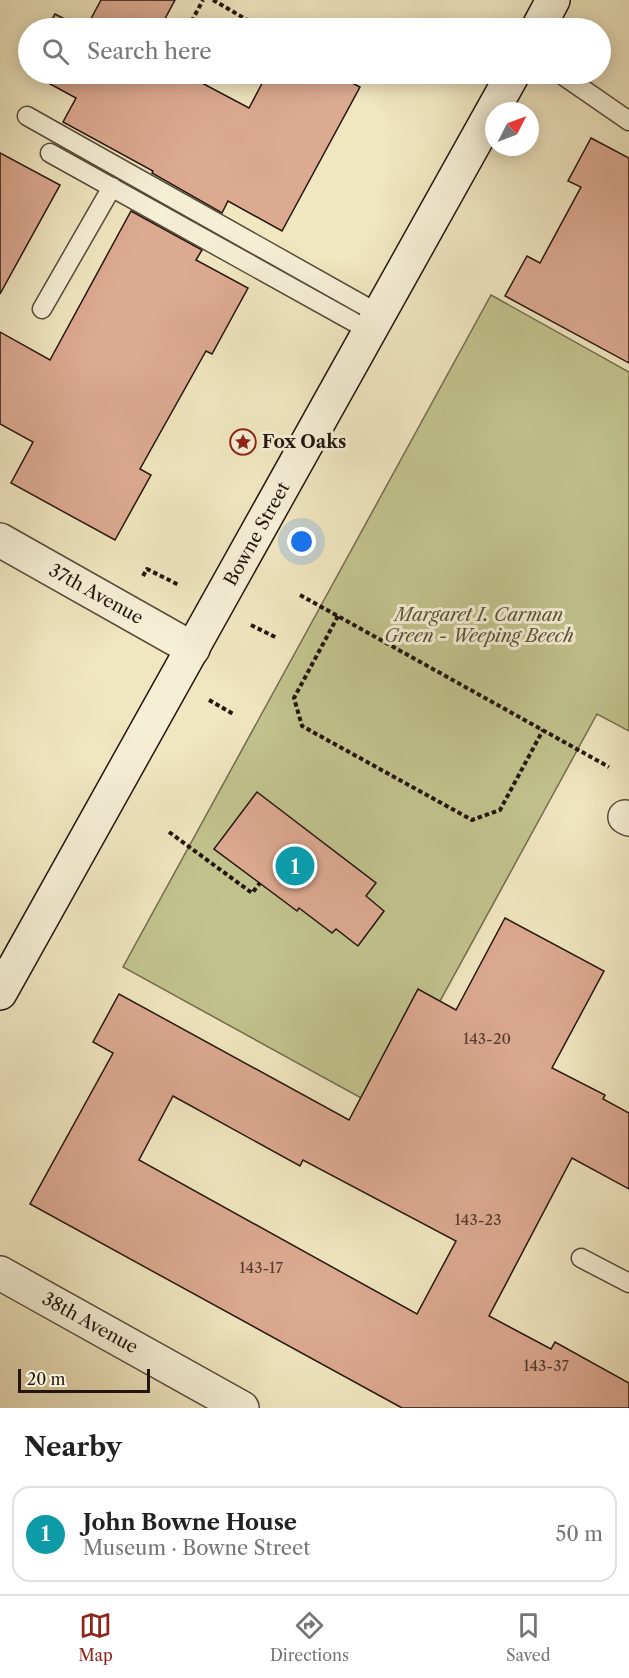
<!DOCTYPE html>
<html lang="en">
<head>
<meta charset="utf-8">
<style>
  :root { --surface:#fff; --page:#f2f2f2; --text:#222; --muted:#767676; --line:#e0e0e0; --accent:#8f2418 }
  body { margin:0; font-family:"Libre Caslon Text",serif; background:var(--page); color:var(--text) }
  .compass { position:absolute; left:485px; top:102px; width:54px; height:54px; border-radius:50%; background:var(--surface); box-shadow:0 3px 15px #0003; rotate:48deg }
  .scale { position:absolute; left:18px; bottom:15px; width:132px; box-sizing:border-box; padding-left:6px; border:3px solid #24160e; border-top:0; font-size:16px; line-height:21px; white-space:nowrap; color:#24160e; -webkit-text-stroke:4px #f5efd6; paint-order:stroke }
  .you { position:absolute; left:302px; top:542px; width:21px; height:21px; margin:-15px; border:4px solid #fff; border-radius:50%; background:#1a73e8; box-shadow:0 0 0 9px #1a73e833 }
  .badge { display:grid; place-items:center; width:39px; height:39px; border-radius:50%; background:var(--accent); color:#fff; font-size:20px; font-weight:700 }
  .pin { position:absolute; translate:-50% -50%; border:3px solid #fff; box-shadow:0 2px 6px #0006 }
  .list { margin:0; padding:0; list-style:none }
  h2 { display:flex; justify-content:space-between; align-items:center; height:78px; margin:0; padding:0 24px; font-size:26px }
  h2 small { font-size:20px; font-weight:400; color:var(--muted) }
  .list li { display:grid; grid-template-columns:39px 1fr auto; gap:18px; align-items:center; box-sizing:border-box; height:96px; margin:0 12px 12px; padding:0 12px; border:2px solid var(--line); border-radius:18px }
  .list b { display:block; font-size:22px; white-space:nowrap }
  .list p { margin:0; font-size:20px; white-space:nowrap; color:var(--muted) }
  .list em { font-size:20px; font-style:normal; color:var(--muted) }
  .icon { flex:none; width:33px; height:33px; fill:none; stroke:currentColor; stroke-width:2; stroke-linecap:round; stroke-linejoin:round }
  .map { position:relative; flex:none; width:629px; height:1408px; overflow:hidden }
  .search { position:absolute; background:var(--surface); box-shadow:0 3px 15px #0003; left:18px; right:18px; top:18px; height:66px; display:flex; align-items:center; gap:15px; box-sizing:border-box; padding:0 21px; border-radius:33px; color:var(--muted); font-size:22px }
  .sheet { height:186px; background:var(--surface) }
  nav { display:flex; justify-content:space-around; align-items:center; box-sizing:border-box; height:84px; border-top:2px solid var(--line); background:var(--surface); font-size:16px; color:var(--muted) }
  nav a { display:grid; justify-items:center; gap:3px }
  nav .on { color:var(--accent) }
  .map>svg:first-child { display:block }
</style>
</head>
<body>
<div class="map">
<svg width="629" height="1408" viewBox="0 0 629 1408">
  <rect width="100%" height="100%" fill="#f0e6c0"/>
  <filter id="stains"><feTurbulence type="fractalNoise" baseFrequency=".00333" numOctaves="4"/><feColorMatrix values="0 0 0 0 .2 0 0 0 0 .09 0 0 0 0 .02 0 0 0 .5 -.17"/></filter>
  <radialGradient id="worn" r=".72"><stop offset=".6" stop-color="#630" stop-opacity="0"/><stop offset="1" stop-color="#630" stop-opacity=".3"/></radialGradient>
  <!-- green -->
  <path fill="#c1c38d" stroke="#726c4e" stroke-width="1.5" d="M 491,295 L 629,372 L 629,731 L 597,714 L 381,1109 L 123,967 Z"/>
  <!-- building -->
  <g fill="#dca991" stroke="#24160e" stroke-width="1.5" fill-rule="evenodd">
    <path d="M 101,0 L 175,0 L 160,28 L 86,28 Z"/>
    <path d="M 55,14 L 82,28 L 47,28 Z"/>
    <path d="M 32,74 L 185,74 L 249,108 L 267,74 L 335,74 L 360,87 L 282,231 L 228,201 L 222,213 L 152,173 L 153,171 L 63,122 L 76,98 Z"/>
    <path d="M 591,138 L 629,158 L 629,363 L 505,296 L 527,256 L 540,263 L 581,187 L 568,181 Z"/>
    <path d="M 0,153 L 60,185 L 0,294 Z"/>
    <path d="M 131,211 L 202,250 L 196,260 L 248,288 L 212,354 L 206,351 L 140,469 L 151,475 L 115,540 L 11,483 L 33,442 L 0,424 L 0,332 L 50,360 Z"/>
    <path d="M 257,792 L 376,883 L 366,896 L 384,911 L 358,946 L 336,929 L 332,933 L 299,908 L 297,911 L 214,849 Z"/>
    <path d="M 505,918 L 604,971 L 552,1068 L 605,1095 L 603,1099 L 629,1113 L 629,1189 L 572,1158 L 489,1316 L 551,1349 L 555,1342 L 629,1383 L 629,1408 L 402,1408 L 30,1204 L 113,1053 L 93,1042 L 119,994 L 349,1120 L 418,989 L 456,1010 ZM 173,1096 L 300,1166 L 303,1160 L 456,1241 L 417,1314 L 139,1160 Z"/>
  </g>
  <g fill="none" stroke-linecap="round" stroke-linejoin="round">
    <!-- lane casing -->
    <g stroke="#574a3a" stroke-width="21">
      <g id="lane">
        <path d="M 561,74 L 629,121"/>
        <path d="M 27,116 L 379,314"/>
        <path d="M 50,153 L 370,331"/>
        <path d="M 42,309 L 112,187"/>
        <path d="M 581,1258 L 629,1283"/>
      </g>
    </g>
    <!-- street casing -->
    <g stroke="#574a3a" stroke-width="36">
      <g id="street">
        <path d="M 0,540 L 193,649"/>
        <path d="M 625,817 L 629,819"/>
        <path d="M 0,1273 L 242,1408"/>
      </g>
    </g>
    <!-- secondary casing -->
    <g stroke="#24160e" stroke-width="36">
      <g id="secondary">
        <path d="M 538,28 L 553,0"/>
        <path d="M 0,993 L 513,74"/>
      </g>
    </g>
    <!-- path -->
    <g stroke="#24160e" stroke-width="4" stroke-dasharray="4.5 3" stroke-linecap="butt">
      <path d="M 213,0 L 261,28"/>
      <path d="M 190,25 L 206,28"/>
      <path d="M 188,28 L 203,0"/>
      <path d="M 242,74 L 243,74"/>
      <path d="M 384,74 L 387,74"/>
      <path d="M 143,576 L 147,569 L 179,585"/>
      <path d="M 300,595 L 609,767"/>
      <path d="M 338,616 L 294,698 L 302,726 L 472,820 L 500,810 L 543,730"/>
      <path d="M 251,625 L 277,638"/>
      <path d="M 209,700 L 235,715"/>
      <path d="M 169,832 L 252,893 L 260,883"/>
    </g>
    <!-- lane -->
    <use href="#lane" stroke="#f5efd6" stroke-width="18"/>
    <!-- street -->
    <use href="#street" stroke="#f5efd6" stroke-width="33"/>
    <!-- secondary -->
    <use href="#secondary" stroke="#f5efd6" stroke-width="33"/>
  </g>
  <!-- icons -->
  <defs>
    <g id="sight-ring" transform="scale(1.35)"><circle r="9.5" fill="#f5efd6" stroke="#8f2418" stroke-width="1.5"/><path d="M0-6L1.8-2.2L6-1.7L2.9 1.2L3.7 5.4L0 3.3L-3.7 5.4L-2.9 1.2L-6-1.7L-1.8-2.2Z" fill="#8f2418"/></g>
  </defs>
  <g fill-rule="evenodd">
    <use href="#sight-ring" x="243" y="442"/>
  </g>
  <g text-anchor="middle" stroke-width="6" stroke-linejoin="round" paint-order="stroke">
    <!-- number labels -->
    <g font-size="15" fill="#523b2f">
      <text x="487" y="1044">143-20</text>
      <text x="478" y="1225">143-23</text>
      <text x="261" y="1273">143-17</text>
      <text x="546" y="1371">143-37</text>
    </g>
    <!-- poi labels -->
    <g font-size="18" font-weight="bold" fill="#24160e" stroke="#f5efd6" text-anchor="start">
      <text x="262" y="448">Fox Oaks</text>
    </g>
    <!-- street labels -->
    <g font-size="18" fill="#24160e" stroke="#f5efd6">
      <text transform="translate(257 534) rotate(-61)" y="6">Bowne Street</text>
      <text transform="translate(96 594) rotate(29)" y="6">37th Avenue</text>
      <text transform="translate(90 1323) rotate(29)" y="6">38th Avenue</text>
    </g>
    <!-- park labels -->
    <g font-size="18" font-style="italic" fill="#5b533a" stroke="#f5efd6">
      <text x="479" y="621">Margaret I. Carman<tspan x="479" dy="21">Green - Weeping Beech</tspan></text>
    </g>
  </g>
  <rect width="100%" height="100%" filter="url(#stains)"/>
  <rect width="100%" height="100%" fill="url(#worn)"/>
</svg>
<svg class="compass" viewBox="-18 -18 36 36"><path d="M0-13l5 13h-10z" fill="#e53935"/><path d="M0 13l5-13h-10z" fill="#767676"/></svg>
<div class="scale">20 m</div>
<div class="you"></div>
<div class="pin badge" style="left:295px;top:866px;background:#0f9aa8">1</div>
<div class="search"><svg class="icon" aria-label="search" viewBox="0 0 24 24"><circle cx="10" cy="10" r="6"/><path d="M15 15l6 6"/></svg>Search here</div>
</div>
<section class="sheet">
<h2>Nearby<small></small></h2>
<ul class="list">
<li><span class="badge" style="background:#0f9aa8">1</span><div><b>John Bowne House</b><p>Museum · Bowne Street</p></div><em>50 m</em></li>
</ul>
</section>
<nav>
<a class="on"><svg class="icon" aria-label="map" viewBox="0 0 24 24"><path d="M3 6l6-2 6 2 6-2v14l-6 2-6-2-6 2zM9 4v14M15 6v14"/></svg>Map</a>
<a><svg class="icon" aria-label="directions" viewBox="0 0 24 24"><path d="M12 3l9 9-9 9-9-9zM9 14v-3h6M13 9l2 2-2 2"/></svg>Directions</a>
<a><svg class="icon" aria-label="saved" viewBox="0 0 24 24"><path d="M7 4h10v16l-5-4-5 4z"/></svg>Saved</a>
</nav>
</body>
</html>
